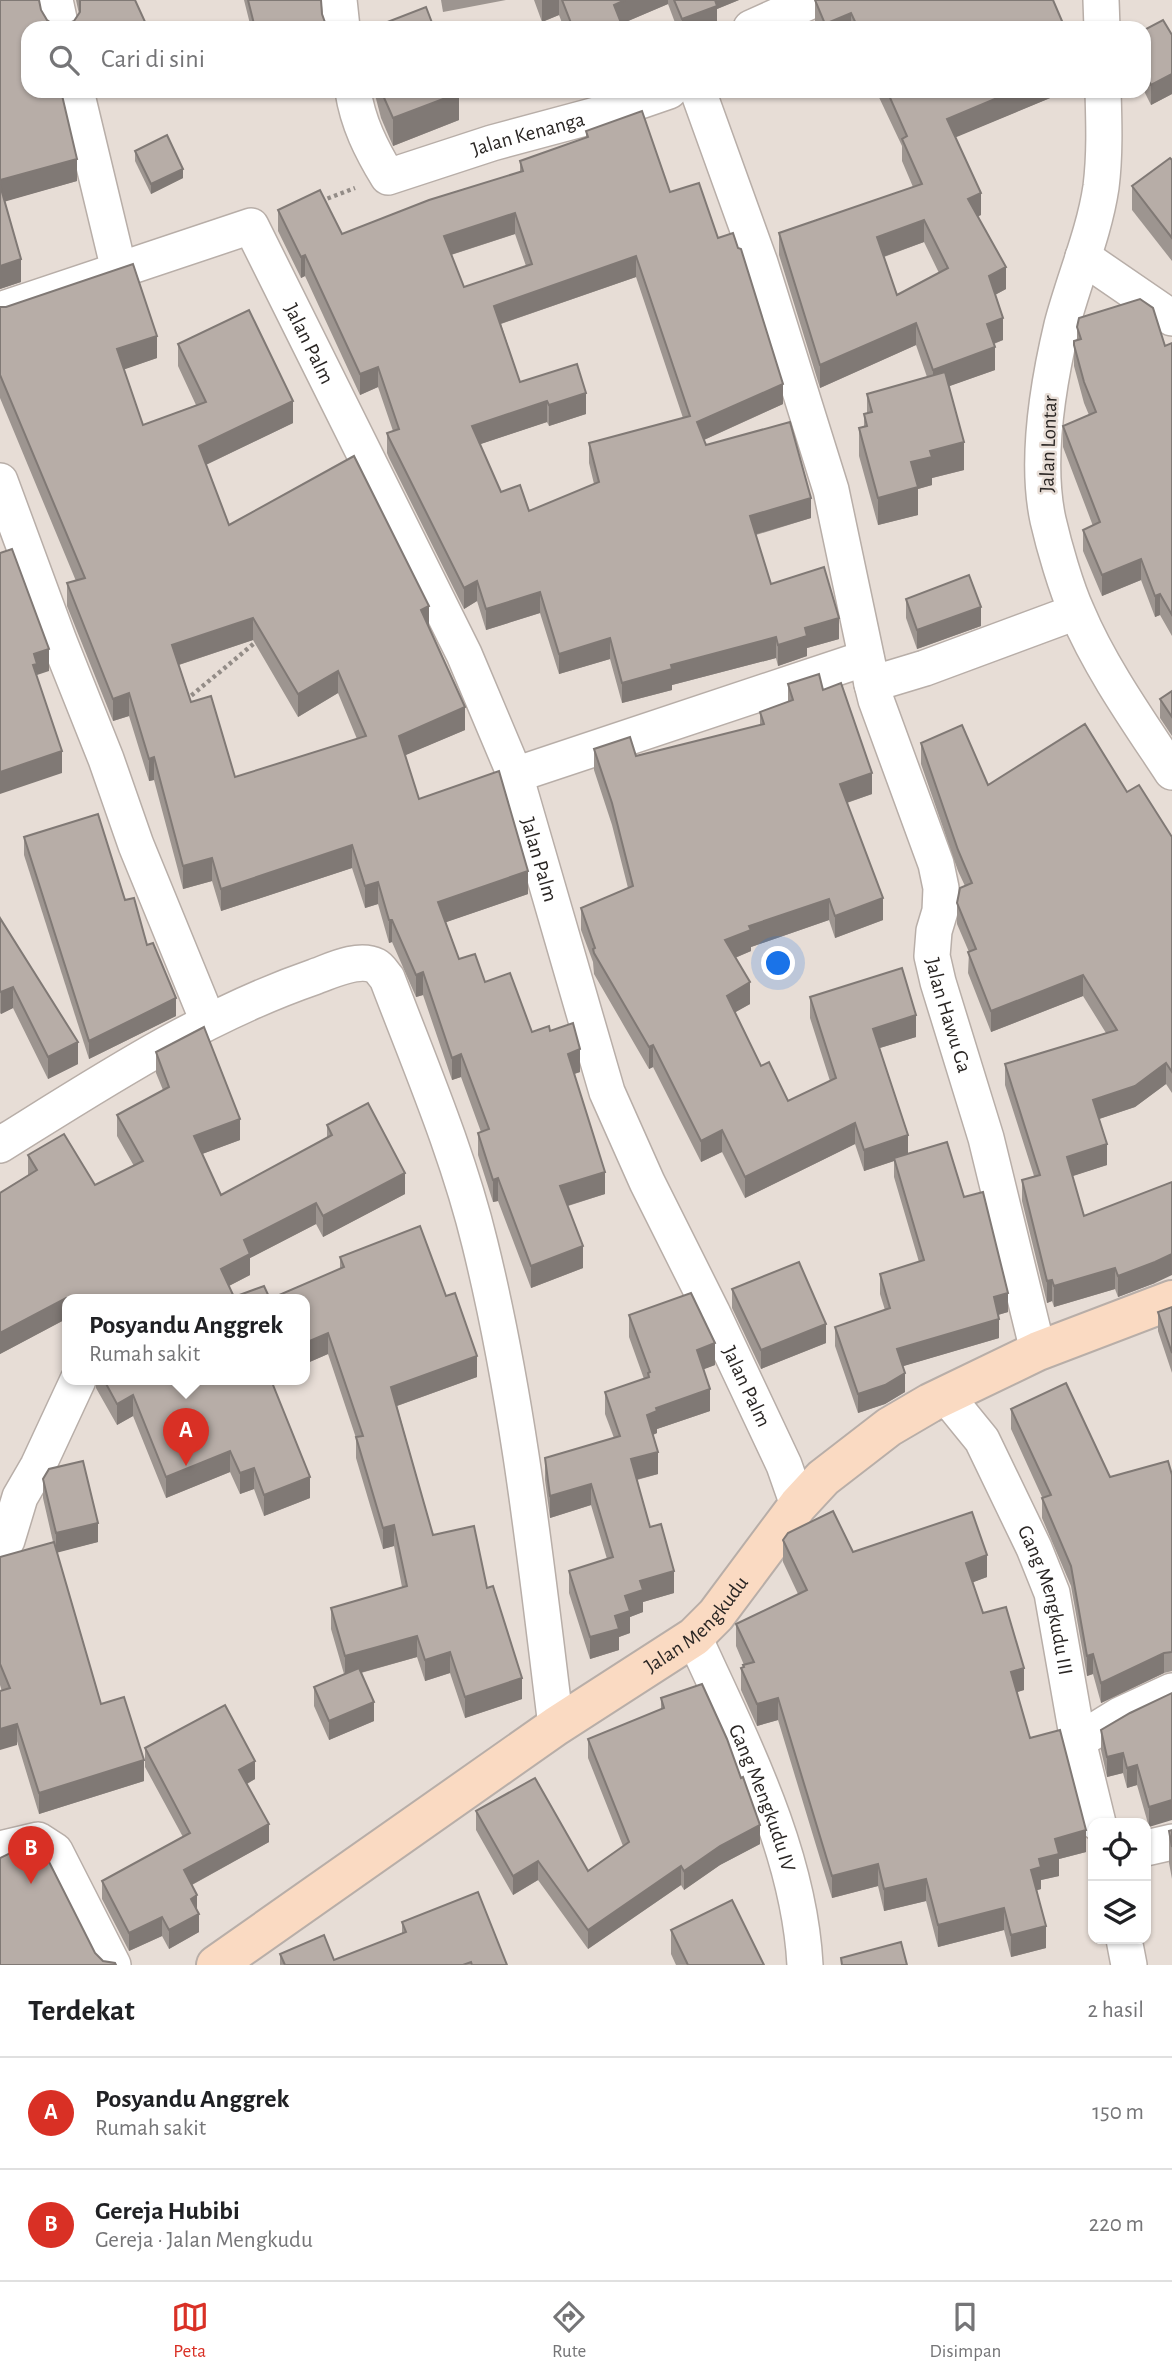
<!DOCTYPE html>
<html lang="id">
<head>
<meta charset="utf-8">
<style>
  :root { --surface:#fff; --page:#f2f2f2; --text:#202124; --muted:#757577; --line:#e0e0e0; --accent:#d93025 }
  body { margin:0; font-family:"Alegreya Sans",sans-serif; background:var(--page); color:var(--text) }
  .controls { position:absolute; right:21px; bottom:21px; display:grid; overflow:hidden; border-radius:14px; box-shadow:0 2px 5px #0004 }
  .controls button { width:63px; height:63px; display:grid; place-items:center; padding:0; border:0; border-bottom:2px solid var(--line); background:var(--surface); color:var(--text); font:35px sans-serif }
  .you { position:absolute; left:779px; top:964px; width:24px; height:24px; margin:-18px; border:5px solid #fff; border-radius:50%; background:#1a73e8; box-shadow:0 0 0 10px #1a73e833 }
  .badge { display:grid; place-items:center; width:46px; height:46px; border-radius:50%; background:var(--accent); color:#fff; font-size:23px; font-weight:700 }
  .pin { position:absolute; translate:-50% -58px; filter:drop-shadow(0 2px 4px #0008) }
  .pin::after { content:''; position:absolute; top:37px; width:24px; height:21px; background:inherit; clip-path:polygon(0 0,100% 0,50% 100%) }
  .popup { position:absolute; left:62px; top:1294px; width:248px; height:91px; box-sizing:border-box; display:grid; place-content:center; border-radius:14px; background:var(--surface); filter:drop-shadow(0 2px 5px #0005); font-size:23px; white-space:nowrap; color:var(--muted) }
  .popup b { font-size:26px; color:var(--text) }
  .popup::after { content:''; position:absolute; left:50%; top:100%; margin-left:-14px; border:14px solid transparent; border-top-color:var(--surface) }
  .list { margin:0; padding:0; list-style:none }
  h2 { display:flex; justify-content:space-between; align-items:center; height:91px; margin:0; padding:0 28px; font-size:30px }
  h2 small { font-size:23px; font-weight:400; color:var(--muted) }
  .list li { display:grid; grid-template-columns:46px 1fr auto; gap:21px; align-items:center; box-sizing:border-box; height:112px; padding:0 28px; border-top:2px solid var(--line) }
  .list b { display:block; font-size:26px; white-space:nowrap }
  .list p { margin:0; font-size:23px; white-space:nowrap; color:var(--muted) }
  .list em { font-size:23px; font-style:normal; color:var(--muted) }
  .icon { flex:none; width:38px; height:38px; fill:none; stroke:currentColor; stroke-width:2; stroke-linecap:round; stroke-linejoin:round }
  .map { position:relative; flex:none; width:1172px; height:1965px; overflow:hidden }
  .search { position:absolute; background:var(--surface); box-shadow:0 2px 5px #0004; left:21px; right:21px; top:21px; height:77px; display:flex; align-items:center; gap:18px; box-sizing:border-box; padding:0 24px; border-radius:21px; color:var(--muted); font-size:26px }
  .sheet { height:315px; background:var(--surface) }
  nav { display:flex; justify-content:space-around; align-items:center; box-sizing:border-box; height:98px; border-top:2px solid var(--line); background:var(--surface); font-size:19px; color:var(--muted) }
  nav a { display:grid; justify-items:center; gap:4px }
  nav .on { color:var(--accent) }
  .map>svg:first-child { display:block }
</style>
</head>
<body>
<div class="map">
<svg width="1172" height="1965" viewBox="0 0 1172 1965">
  <rect width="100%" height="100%" fill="#e7ddd6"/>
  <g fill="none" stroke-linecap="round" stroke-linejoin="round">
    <!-- street casing -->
    <g stroke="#b8aea8" stroke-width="38">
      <g id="street">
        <path d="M 55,0 L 61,28"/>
        <path d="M 339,0 L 342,28"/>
        <path d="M 1101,0 L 1102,28"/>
        <path d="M 751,28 L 813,0"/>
        <path d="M 76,91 L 119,270"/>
        <path id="s1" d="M 353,91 C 358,123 371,149 388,177 L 492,143 L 611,111 L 669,91"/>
        <path d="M 698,91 L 760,263 L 831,490 L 872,684 L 925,668 L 1076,612"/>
        <path d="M 1103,91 C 1104,123 1105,155 1101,187 C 1094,234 1074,279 1062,325 C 1048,384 1035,460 1048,520 C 1054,546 1066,588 1077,612 C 1100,667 1139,722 1172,772"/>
        <path d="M 1083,257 L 1172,318"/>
        <path id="s2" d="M 0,310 L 251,226 L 464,654 L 515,775 L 607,1092 L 647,1182 L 712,1312 L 784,1465 L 798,1505"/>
        <path d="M 0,481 L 59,641 L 106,759 L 136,845 L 208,1021"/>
        <path id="s3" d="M 872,684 L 876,700 L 936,864 L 941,888 L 940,911 L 934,931 L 932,956 L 938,982 L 986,1138 L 1038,1351"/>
        <path d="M 515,775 L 866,658"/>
        <path d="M 0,1145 C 101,1082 201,1016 314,977 C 331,971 358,957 376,966 C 380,968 384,975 387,978 C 420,1065 458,1153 480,1244 C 519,1402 536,1564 556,1726"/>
        <path id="s4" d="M 947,1397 L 982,1440 L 1034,1548 L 1052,1593 L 1078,1741 L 1098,1823"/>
        <path d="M 0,1553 L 7,1540 L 20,1497 L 38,1466 L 78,1380"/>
        <path id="s5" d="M 694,1637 C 741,1741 799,1850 805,1965"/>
        <path d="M 1078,1741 L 1120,1715 L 1172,1691"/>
        <path d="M 1146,1848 L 1172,1842"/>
        <path d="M 0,1849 L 38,1840 L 55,1851 L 113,1965"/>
        <path d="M 1124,1939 L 1129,1965"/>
      </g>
    </g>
    <!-- secondary casing -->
    <g stroke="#b8aea8" stroke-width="42">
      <g id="secondary">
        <path id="s6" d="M 216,1965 L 556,1726 L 694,1637 L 716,1615 L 798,1505 L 823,1478 L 889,1427 L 930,1403 L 1038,1351 L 1172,1300"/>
      </g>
    </g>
    <!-- path -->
    <g stroke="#938c87" stroke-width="4.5" stroke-dasharray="3.5 3.5" stroke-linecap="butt">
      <path d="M 321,201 L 355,188"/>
      <path d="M 186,700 L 257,641"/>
    </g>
    <!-- street -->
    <use href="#street" stroke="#fff" stroke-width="35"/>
    <!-- secondary -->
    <use href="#secondary" stroke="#fadac2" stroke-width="38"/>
  </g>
  <!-- wall -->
  <g fill="#9d9590" fill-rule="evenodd">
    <path d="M 0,0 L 41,10 L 47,20 L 54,25 L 65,25 L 74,21 L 79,14 L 76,0 L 135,0 L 146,28 L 28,28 L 77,181 L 5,201 L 21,282 L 0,289 Z"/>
    <path d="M 244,0 L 321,0 L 322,14 L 327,28 L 251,28 Z"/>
    <path d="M 441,0 L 506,0 L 443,12 Z"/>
    <path d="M 534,0 L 739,0 L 717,9 L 717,28 L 677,28 L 668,4 L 621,24 L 623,28 L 564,28 L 559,15 L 542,22 Z"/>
    <path d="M 815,0 L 1065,28 L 818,28 L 815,21 Z"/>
    <path d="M 1144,30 L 1172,35 L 1172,94 L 1151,105 L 1144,91 Z"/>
    <path d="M 374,91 L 458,91 L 459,120 L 393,146 L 381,118 Z"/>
    <path d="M 876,91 L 1067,91 L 955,137 L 981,215 L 978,216 L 1006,289 L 995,295 L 1003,340 L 994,344 L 995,370 L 949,386 L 964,470 L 932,478 L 932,485 L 918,489 L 918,515 L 878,525 L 859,456 L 859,428 L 864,427 L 864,414 L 867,413 L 867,394 L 927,377 L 916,345 L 820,388 L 779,255 L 779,233 L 913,187 L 902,161 L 902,146 ZM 924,242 L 939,273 L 897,295 L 884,257 Z"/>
    <path d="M 586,131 L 670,192 L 718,238 L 783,404 L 704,440 L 706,445 L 811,518 L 756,535 L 771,584 L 839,639 L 807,648 L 807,656 L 778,666 L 776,658 L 672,685 L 672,690 L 622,703 L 610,659 L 559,674 L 540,613 L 486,630 L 477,601 L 464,609 L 389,458 L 387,453 L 387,433 L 393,431 L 378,387 L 360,395 L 305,276 L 301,278 L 278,231 L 278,210 L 342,234 L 520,172 L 520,161 L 586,138 ZM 515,234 L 526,266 L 464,287 L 451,255 ZM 636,277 L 683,418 L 589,443 L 589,463 L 594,484 L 529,511 L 501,492 L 480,444 L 547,422 L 549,426 L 586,414 L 520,382 L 501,324 Z"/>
    <path d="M 135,151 L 183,178 L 151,194 L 135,161 Z"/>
    <path d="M 1172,160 L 1172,261 L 1132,210 L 1132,186 Z"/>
    <path d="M 0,307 L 157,358 L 124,369 L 143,425 L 196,405 L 178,366 L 178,344 L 293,423 L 206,465 L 229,525 L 429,625 L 465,730 L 405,755 L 419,799 L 528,894 L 446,922 L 459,959 L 485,982 L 532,1032 L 550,1031 L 580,1072 L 574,1074 L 605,1194 L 568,1206 L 583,1268 L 531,1288 L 498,1201 L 493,1202 L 478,1155 L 478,1133 L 481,1132 L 461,1077 L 452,1080 L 423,995 L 416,997 L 392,942 L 389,943 L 378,904 L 365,908 L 352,868 L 221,911 L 212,881 L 183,889 L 154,780 L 149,781 L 129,716 L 113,721 L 67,606 L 67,583 L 76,581 L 0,398 ZM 253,640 L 298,717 L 338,693 L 357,739 L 235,777 L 191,702 L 179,665 Z"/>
    <path d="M 1077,327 L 1165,346 L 1172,343 L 1172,636 L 1160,615 L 1155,617 L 1141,580 L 1102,596 L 1083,551 L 1083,530 L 1093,526 L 1063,447 L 1063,426 L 1089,415 L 1084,403 L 1074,366 L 1074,345 L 1077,341 Z"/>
    <path d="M 906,599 L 981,626 L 917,649 L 906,618 Z"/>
    <path d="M 788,684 L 823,690 L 872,794 L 847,803 L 883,920 L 835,938 L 829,920 L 751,947 L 751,951 L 735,958 L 750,1004 L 735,1012 L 761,1066 L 788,1101 L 830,1081 L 810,1018 L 810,997 L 916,1037 L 880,1048 L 908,1154 L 964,1197 L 1008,1312 L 998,1315 L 999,1338 L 903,1366 L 905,1392 L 885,1404 L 858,1413 L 835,1346 L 835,1327 L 885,1310 L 880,1294 L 880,1274 L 919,1262 L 894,1177 L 894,1161 L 864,1171 L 855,1144 L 745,1198 L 722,1152 L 701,1162 L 653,1067 L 649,1069 L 594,974 L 593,962 L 581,930 L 581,908 L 628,888 L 612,825 L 594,770 L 594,749 L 636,756 L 760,725 L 760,712 L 788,702 Z"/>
    <path d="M 1172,691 L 1172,736 L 1160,718 L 1160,699 Z"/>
    <path d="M 921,743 L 988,785 L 1127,792 L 1172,837 L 1172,1093 L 1166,1084 L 1135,1107 L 1099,1119 L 1107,1165 L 1072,1176 L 1084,1216 L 1155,1283 L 1118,1297 L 1115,1289 L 1054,1307 L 1052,1301 L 1047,1303 L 1022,1201 L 1022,1180 L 1034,1176 L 1005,1085 L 1005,1064 L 1106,1033 L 1083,996 L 991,1032 L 968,973 L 969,952 L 957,924 L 957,903 L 965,886 L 958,871 L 921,764 Z"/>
    <path d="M 24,837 L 125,900 L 147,945 L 176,1016 L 89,1059 L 24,855 Z"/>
    <path d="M 0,918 L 78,1064 L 48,1079 L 13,1008 L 1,1014 L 0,1013 Z"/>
    <path d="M 156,1052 L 240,1140 L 202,1154 L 221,1195 L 327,1138 L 327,1125 L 405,1194 L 323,1237 L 316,1224 L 250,1258 L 250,1275 L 229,1286 L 234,1297 L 270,1299 L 340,1269 L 340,1257 L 477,1377 L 397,1406 L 433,1535 L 487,1588 L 522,1699 L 465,1718 L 450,1673 L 425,1681 L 417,1657 L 361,1673 L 374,1721 L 329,1740 L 314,1706 L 314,1687 L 344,1674 L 331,1629 L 331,1608 L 402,1587 L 394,1546 L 383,1549 L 356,1458 L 356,1438 L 328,1354 L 305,1364 L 305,1300 L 67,1300 L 67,1320 L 66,1319 L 0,1354 L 0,1193 L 28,1175 L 28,1155 L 95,1185 L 134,1166 L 117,1136 L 117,1115 L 163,1090 L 156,1073 Z"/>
    <path d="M 732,1289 L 826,1343 L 761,1369 L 732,1308 Z"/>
    <path d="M 1172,1307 L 1172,1373 L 1158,1331 L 1158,1312 Z"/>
    <path d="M 629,1315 L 715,1365 L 703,1369 L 710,1411 L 657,1429 L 657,1433 L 653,1435 L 658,1474 L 637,1480 L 650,1527 L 674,1593 L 643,1602 L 643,1612 L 630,1617 L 630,1633 L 619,1637 L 619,1650 L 590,1659 L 569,1593 L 569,1571 L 607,1559 L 591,1505 L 550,1518 L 545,1480 L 545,1458 L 614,1438 L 605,1414 L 605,1392 L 644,1379 L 629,1337 Z"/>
    <path d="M 96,1380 L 271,1380 L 310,1498 L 264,1516 L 254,1489 L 240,1494 L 230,1472 L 166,1498 L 133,1416 L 117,1425 L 96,1388 Z"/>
    <path d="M 1011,1409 L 1110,1477 L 1172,1475 L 1172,1671 L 1164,1673 L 1101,1703 L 1093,1674 L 1087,1676 L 1071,1586 L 1042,1518 L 1042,1497 L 1011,1429 Z"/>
    <path d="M 43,1479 L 98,1542 L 57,1552 L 101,1704 L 144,1781 L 39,1814 L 0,1685 L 0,1557 L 53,1542 L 43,1498 Z"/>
    <path d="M 783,1540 L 987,1577 L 973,1582 L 983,1613 L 1024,1690 L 1017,1692 L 1030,1738 L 1086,1852 L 1059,1859 L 1059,1876 L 1041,1880 L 1041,1889 L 1037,1890 L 1046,1948 L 1011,1957 L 1004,1930 L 938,1947 L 926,1901 L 884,1911 L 878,1886 L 832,1898 L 778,1720 L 757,1726 L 741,1690 L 741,1668 L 743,1667 L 744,1665 L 736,1646 L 736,1624 L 798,1594 L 783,1562 Z"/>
    <path d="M 1172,1693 L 1149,1827 L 1137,1785 L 1127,1788 L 1123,1773 L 1107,1777 L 1101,1750 L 1101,1730 Z"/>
    <path d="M 661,1698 L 760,1844 L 720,1865 L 684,1890 L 681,1885 L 588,1949 L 538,1880 L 513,1895 L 476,1830 L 476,1811 L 588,1871 L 623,1846 L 588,1758 L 588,1739 L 661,1710 Z"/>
    <path d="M 145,1748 L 255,1779 L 247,1784 L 269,1842 L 192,1885 L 197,1912 L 199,1932 L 169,1949 L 162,1936 L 129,1951 L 102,1899 L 102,1881 L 183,1837 L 145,1767 Z"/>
    <path d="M 1172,1830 L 1172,1879 L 1169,1863 L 1169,1831 Z"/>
    <path d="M 402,1922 L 507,1965 L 280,1965 L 280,1954 L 334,1960 L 402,1934 Z"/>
    <path d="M 671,1930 L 764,1965 L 676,1965 L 671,1954 Z"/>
  </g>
  <!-- shaded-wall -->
  <g fill="#807975">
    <path d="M 542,0 L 559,0 L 559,15 L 542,22 Z"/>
    <path d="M 625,0 L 668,0 L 668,4 L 614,27 L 614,5 Z"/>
    <path d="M 711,0 L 739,0 L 717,9 L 717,28 L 682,28 L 682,19 Z"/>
    <path d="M 851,13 L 851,28 L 825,28 L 825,24 Z"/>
    <path d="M 1172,74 L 1172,94 L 1151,105 L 1151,85 Z"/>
    <path d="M 1014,91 L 1067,91 L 947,141 L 947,119 Z"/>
    <path d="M 459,93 L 459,120 L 393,146 L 393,118 Z"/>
    <path d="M 77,159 L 77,181 L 0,203 L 0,180 Z"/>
    <path d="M 183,169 L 183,178 L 151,194 L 151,184 Z"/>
    <path d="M 981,193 L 981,215 L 968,221 L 968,199 Z"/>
    <path d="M 515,213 L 515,234 L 444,257 L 444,236 Z"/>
    <path d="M 924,220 L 924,242 L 877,259 L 877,237 Z"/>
    <path d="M 305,255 L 305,276 L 301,278 L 301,257 Z"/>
    <path d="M 636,256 L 636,277 L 494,326 L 494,306 Z"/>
    <path d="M 21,259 L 21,282 L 0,289 L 0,266 Z"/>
    <path d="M 1006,267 L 1006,289 L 989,298 L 989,276 Z"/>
    <path d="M 1003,318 L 1003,340 L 987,346 L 987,324 Z"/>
    <path d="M 916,323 L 916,345 L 820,388 L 820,365 Z"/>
    <path d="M 157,336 L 157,358 L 117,372 L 117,349 Z"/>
    <path d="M 995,347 L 995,370 L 933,392 L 933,370 Z"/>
    <path d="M 378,367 L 378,387 L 360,395 L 360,374 Z"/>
    <path d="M 783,384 L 783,404 L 697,443 L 697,422 Z"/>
    <path d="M 586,393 L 586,414 L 549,426 L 549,405 Z"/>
    <path d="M 293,401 L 293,423 L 199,468 L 199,446 Z"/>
    <path d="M 547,401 L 547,422 L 472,447 L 472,426 Z"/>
    <path d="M 964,442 L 964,470 L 932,478 L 932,485 L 918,489 L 918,515 L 878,525 L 878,498 L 911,462 L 930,451 Z"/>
    <path d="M 811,498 L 811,518 L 750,536 L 750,516 Z"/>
    <path d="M 1141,559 L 1141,580 L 1102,596 L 1102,575 Z"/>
    <path d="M 477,581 L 477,601 L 464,609 L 464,588 Z"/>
    <path d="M 540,592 L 540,613 L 486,630 L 486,609 Z"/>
    <path d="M 1160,594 L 1160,615 L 1155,617 L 1155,596 Z"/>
    <path d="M 429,606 L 429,628 L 421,610 Z"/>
    <path d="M 981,607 L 981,626 L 917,649 L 917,630 Z"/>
    <path d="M 253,618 L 253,640 L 172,667 L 172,645 Z"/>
    <path d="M 839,618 L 839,639 L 807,648 L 807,656 L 778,666 L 778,645 L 805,628 Z"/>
    <path d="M 776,637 L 776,658 L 672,685 L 672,690 L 622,703 L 622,683 L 671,665 Z"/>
    <path d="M 610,638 L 610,659 L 559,674 L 559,654 Z"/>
    <path d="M 49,649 L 49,671 L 37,675 L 33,665 L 34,654 Z"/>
    <path d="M 338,671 L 338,693 L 298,717 L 298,694 Z"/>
    <path d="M 129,693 L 129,716 L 113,721 L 113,699 Z"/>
    <path d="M 465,707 L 465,730 L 399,758 L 399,736 Z"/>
    <path d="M 62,751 L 62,773 L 0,794 L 0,772 Z"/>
    <path d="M 154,757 L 154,780 L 149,781 L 149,759 Z"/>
    <path d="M 872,773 L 872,794 L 840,805 L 840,784 Z"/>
    <path d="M 352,845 L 352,868 L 221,911 L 221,889 Z"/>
    <path d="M 212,858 L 212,881 L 183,889 L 183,866 Z"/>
    <path d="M 528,871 L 528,894 L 438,925 L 438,902 Z"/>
    <path d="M 378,882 L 378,904 L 365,908 L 365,886 Z"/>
    <path d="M 883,898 L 883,920 L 835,938 L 835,916 Z"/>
    <path d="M 829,899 L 829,920 L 751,947 L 751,951 L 725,962 L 725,940 L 749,926 Z"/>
    <path d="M 389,920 L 392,920 L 392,942 L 389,943 Z"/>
    <path d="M 423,972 L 423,995 L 416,997 L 416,975 Z"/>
    <path d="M 1083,975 L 1083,996 L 991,1032 L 991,1011 Z"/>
    <path d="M 750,982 L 750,1004 L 727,1017 L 727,996 Z"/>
    <path d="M 13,987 L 13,1008 L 1,1014 L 1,992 Z"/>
    <path d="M 176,998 L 176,1016 L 89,1059 L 89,1041 Z"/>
    <path d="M 916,1015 L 916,1037 L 873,1050 L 873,1029 Z"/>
    <path d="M 78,1042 L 78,1064 L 48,1079 L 48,1057 Z"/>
    <path d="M 653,1045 L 653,1067 L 649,1069 L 649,1047 Z"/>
    <path d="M 580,1049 L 580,1072 L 568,1076 L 568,1054 Z"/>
    <path d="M 461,1054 L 461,1077 L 452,1080 L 452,1058 Z"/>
    <path d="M 1166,1063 L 1166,1084 L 1135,1107 L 1093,1121 L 1093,1100 Z"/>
    <path d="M 240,1119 L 240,1140 L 194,1157 L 194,1136 Z"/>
    <path d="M 855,1123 L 855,1144 L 745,1198 L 745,1177 Z"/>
    <path d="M 722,1130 L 722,1152 L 701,1162 L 701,1141 Z"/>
    <path d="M 908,1135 L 908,1156 L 894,1158 L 894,1161 L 864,1171 L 864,1150 Z"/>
    <path d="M 1107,1144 L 1107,1165 L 1067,1178 L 1067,1157 Z"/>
    <path d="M 605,1172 L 605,1194 L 560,1208 L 560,1186 Z"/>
    <path d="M 405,1173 L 405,1194 L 323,1237 L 323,1216 Z"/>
    <path d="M 498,1178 L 498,1201 L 493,1202 L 493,1180 Z"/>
    <path d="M 316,1203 L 316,1224 L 250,1258 L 250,1275 L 221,1290 L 221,1269 L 244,1240 Z"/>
    <path d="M 583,1246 L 583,1268 L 531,1288 L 531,1266 Z"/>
    <path d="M 1172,1254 L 1172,1275 L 1155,1283 L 1118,1297 L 1118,1276 Z"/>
    <path d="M 1115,1268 L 1115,1289 L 1054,1307 L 1054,1286 Z"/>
    <path d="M 1052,1280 L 1052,1301 L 1047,1303 L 1047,1281 Z"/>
    <path d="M 1008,1293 L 1008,1312 L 994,1316 L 994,1297 Z"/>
    <path d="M 66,1298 L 66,1319 L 0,1354 L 0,1333 Z"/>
    <path d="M 999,1319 L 999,1338 L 897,1368 L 897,1349 Z"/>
    <path d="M 826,1324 L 826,1343 L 761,1369 L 761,1350 Z"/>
    <path d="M 328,1333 L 328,1354 L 305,1364 L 305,1343 Z"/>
    <path d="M 715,1343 L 715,1365 L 697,1372 L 697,1350 Z"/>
    <path d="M 477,1356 L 477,1377 L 391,1408 L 391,1387 Z"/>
    <path d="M 905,1373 L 905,1392 L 885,1404 L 858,1413 L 858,1394 Z"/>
    <path d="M 710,1389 L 710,1411 L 657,1429 L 657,1433 L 647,1437 L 647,1415 L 656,1408 Z"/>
    <path d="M 133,1395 L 133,1416 L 117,1425 L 117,1404 Z"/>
    <path d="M 230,1451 L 230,1472 L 166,1498 L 166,1477 Z"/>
    <path d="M 658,1452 L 658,1474 L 631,1481 L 631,1459 Z"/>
    <path d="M 254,1468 L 254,1489 L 240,1494 L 240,1473 Z"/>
    <path d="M 310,1477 L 310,1498 L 264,1516 L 264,1495 Z"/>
    <path d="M 591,1484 L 591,1505 L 550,1518 L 550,1496 Z"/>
    <path d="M 98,1523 L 98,1542 L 56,1553 L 56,1533 Z"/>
    <path d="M 394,1525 L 394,1546 L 383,1549 L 383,1528 Z"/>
    <path d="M 987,1555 L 987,1577 L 966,1585 L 966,1563 Z"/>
    <path d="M 674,1571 L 674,1593 L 643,1602 L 643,1612 L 630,1617 L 630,1633 L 619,1637 L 619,1650 L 590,1659 L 590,1637 L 615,1616 L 625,1596 L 640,1581 Z"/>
    <path d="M 417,1636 L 417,1657 L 345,1677 L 345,1656 Z"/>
    <path d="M 450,1652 L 450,1673 L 425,1681 L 425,1660 Z"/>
    <path d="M 1164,1653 L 1164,1673 L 1101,1703 L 1101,1683 Z"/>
    <path d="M 1093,1654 L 1093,1674 L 1087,1676 L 1087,1656 Z"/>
    <path d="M 1024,1668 L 1024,1690 L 1011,1694 L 1011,1672 Z"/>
    <path d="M 522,1678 L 522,1699 L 465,1718 L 465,1697 Z"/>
    <path d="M 778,1698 L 778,1720 L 757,1726 L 757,1704 Z"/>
    <path d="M 374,1702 L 374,1721 L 329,1740 L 329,1721 Z"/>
    <path d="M 17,1724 L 17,1745 L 0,1750 L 0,1729 Z"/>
    <path d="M 1123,1753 L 1123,1773 L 1107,1777 L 1107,1757 Z"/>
    <path d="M 144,1760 L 144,1781 L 39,1814 L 39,1793 Z"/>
    <path d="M 255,1761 L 255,1779 L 239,1788 L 239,1770 Z"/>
    <path d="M 1137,1765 L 1137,1785 L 1127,1788 L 1127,1768 Z"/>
    <path d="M 1172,1800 L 1172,1820 L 1149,1827 L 1149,1807 Z"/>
    <path d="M 269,1824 L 269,1842 L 184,1889 L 184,1870 Z"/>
    <path d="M 760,1825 L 760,1844 L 720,1865 L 684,1890 L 684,1871 L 720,1846 Z"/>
    <path d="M 1086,1830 L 1086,1852 L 1059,1859 L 1059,1876 L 1041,1880 L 1041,1889 L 1031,1892 L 1031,1870 L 1055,1839 Z"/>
    <path d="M 538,1861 L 538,1880 L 513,1895 L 513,1876 Z"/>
    <path d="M 878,1864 L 878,1886 L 832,1898 L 832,1876 Z"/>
    <path d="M 681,1866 L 681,1885 L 588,1949 L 588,1930 Z"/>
    <path d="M 926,1879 L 926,1901 L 884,1911 L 884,1889 Z"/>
    <path d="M 197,1895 L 197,1914 L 191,1899 Z"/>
    <path d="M 1004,1908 L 1004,1930 L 938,1947 L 938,1925 Z"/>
    <path d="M 199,1914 L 199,1932 L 169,1949 L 169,1930 Z"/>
    <path d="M 162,1917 L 162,1936 L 129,1951 L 129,1933 Z"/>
    <path d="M 1046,1926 L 1046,1948 L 1011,1957 L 1011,1935 Z"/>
  </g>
  <!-- building -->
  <g fill="#b7ada7" stroke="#807975" stroke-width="2" fill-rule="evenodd">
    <path d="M 0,0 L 39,0 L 41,10 L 47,20 L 54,25 L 65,25 L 74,21 L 80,12 L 80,0 L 135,0 L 146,24 L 137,28 L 28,28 L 28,91 L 61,91 L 77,159 L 0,180 Z"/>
    <path d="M 248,0 L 321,0 L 322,14 L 327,28 L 255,28 Z"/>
    <path d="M 562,0 L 625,0 L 614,5 L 623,28 L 573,28 Z"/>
    <path d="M 674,0 L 715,0 L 717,6 L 682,19 Z"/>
    <path d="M 815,0 L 1053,0 L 1065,28 L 858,28 L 851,13 L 825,24 Z"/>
    <path d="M 426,7 L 434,28 L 372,28 Z"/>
    <path d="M 1163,20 L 1172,35 L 1172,74 L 1151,85 L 1144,72 L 1144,30 Z"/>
    <path d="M 381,91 L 458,91 L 459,93 L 393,118 Z"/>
    <path d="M 887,91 L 1014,91 L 947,119 L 981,193 L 968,199 L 1006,267 L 989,276 L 1003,318 L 987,324 L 995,347 L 933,370 L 916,323 L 820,365 L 779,233 L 922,184 L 902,139 L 907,136 ZM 924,220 L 948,268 L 897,295 L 877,237 Z"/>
    <path d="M 642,111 L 670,192 L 699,183 L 718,238 L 733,233 L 738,248 L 741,249 L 783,384 L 697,422 L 706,445 L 790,422 L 811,498 L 750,516 L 771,584 L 824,567 L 839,618 L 805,628 L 807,636 L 778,645 L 776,637 L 671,665 L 672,669 L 622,683 L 610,638 L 559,654 L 540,592 L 486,609 L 477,581 L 464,588 L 389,438 L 387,433 L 399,429 L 378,367 L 360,374 L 305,255 L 301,257 L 278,210 L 320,190 L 342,234 L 429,200 L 523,171 L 520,161 L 588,137 L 586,131 ZM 515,213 L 532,264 L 464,287 L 444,236 ZM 636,256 L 690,416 L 589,443 L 599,482 L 529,511 L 520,485 L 501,492 L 472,426 L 547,401 L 549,405 L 586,393 L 577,364 L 520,382 L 494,306 Z"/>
    <path d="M 167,135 L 183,169 L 151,184 L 135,151 Z"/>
    <path d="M 1170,158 L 1172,160 L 1172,238 L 1132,186 Z"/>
    <path d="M 0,185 L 21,259 L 0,266 Z"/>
    <path d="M 133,264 L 157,336 L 117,349 L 143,425 L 206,402 L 178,344 L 249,310 L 293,401 L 199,446 L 229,525 L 354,456 L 429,606 L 421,610 L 465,707 L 399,736 L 419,799 L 499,771 L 528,871 L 438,902 L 459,959 L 475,954 L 485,982 L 510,973 L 532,1032 L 549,1026 L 550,1031 L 573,1023 L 580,1049 L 568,1054 L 605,1172 L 560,1186 L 583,1246 L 531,1266 L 498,1178 L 493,1180 L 478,1133 L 489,1129 L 461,1054 L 452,1058 L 423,972 L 416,975 L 392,920 L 389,920 L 378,882 L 365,886 L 352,845 L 221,889 L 212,858 L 183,866 L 154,757 L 149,759 L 129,693 L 113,699 L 67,583 L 85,578 L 0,375 L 0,307 L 6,307 ZM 253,618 L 298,694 L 338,671 L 366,736 L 235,777 L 211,696 L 191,702 L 172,645 Z"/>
    <path d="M 1140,299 L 1153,308 L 1165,346 L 1172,343 L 1172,615 L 1160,594 L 1155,596 L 1141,559 L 1102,575 L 1083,530 L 1100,522 L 1063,426 L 1096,412 L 1084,382 L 1074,345 L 1074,341 L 1081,339 L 1077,327 L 1079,318 Z"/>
    <path d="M 945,372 L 964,442 L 930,451 L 932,457 L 911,462 L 918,487 L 878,498 L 859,428 L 867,426 L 864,414 L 872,412 L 867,394 Z"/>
    <path d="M 12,549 L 49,649 L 34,654 L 37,664 L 33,665 L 62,751 L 0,772 L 0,553 Z"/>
    <path d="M 969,575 L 981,607 L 917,630 L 906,599 Z"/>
    <path d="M 819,674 L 823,690 L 841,683 L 872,773 L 840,784 L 883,898 L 835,916 L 829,899 L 749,926 L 751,930 L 725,940 L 750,982 L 727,996 L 761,1066 L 769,1062 L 788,1101 L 836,1078 L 810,997 L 902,968 L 916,1015 L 873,1029 L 908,1135 L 864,1150 L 855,1123 L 745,1177 L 722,1130 L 701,1141 L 653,1045 L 649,1047 L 594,953 L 593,949 L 595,948 L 581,908 L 633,886 L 612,803 L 594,749 L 630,737 L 636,756 L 764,724 L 760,712 L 793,700 L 788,684 Z"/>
    <path d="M 1172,691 L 1172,717 L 1160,699 Z"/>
    <path d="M 1085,724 L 1127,792 L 1139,785 L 1172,837 L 1172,1072 L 1166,1063 L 1135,1086 L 1093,1100 L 1107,1144 L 1067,1157 L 1084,1216 L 1172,1182 L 1172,1254 L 1155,1262 L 1118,1276 L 1115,1268 L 1054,1286 L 1052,1280 L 1047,1281 L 1022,1180 L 1040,1175 L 1005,1064 L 1117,1030 L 1083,975 L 991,1011 L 968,952 L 976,949 L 957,903 L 960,888 L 972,883 L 958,850 L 921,743 L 962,725 L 988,785 Z"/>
    <path d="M 98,814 L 125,900 L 134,898 L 147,945 L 153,943 L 176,998 L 89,1041 L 24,837 Z"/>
    <path d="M 0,918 L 78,1042 L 48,1057 L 13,987 L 1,992 L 0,991 Z"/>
    <path d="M 204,1027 L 240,1119 L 194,1136 L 221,1195 L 332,1135 L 327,1125 L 368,1103 L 405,1173 L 323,1216 L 316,1203 L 244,1240 L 250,1254 L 221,1269 L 234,1297 L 264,1286 L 270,1299 L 344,1267 L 340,1257 L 420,1226 L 446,1296 L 455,1293 L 477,1356 L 391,1387 L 433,1535 L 474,1526 L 487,1588 L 493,1586 L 522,1678 L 465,1697 L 450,1652 L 425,1660 L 417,1636 L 345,1656 L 331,1608 L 407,1586 L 394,1525 L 383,1528 L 356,1437 L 363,1436 L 328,1333 L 305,1343 L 305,1300 L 67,1300 L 66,1298 L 0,1333 L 0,1193 L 37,1170 L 28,1155 L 64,1134 L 95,1185 L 143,1161 L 117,1115 L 169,1087 L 156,1052 Z"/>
    <path d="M 947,1142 L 964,1197 L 983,1192 L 1008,1293 L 994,1297 L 999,1319 L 897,1349 L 905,1373 L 885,1385 L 858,1394 L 835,1327 L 890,1308 L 880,1274 L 924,1260 L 894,1158 Z"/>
    <path d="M 799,1262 L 826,1324 L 761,1350 L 732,1289 Z"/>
    <path d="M 691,1293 L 715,1343 L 697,1350 L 710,1389 L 656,1408 L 657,1411 L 647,1415 L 658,1452 L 631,1459 L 650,1527 L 661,1524 L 674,1571 L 640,1581 L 643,1590 L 625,1596 L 630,1611 L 615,1616 L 619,1629 L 590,1637 L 569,1571 L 613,1557 L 591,1484 L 550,1496 L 545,1458 L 620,1436 L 605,1392 L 649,1377 L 648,1373 L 650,1372 L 629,1315 Z"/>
    <path d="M 1172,1307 L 1172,1353 L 1158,1312 Z"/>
    <path d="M 104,1380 L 271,1380 L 310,1477 L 264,1495 L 254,1468 L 240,1473 L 230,1451 L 166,1477 L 133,1395 L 117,1404 Z"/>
    <path d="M 1066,1383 L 1110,1477 L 1168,1461 L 1172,1475 L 1172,1652 L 1164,1653 L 1101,1683 L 1093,1654 L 1087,1656 L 1071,1566 L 1042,1498 L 1051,1495 L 1011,1409 Z"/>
    <path d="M 83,1461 L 98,1523 L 56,1533 L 43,1479 L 49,1469 Z"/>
    <path d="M 833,1511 L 853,1552 L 972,1512 L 987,1555 L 966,1563 L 983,1613 L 1006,1607 L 1024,1668 L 1011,1672 L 1030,1738 L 1060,1730 L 1086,1830 L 1055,1839 L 1059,1854 L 1039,1859 L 1041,1867 L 1031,1870 L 1046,1926 L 1011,1935 L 1004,1908 L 938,1925 L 926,1879 L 884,1889 L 878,1864 L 832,1876 L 778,1698 L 757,1704 L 741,1668 L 744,1667 L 743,1665 L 754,1662 L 736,1624 L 807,1590 L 783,1540 L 788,1533 Z"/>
    <path d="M 54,1542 L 101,1704 L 124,1697 L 144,1760 L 39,1793 L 17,1724 L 0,1729 L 0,1691 L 10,1688 L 0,1664 L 0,1557 Z"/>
    <path d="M 359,1668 L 374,1702 L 329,1721 L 314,1687 Z"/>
    <path d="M 702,1684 L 727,1739 L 741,1778 L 743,1777 L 760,1825 L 720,1846 L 684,1871 L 681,1866 L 588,1930 L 538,1861 L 513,1876 L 476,1811 L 535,1778 L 588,1871 L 629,1842 L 588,1739 L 664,1708 L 661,1698 Z"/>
    <path d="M 1172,1693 L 1172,1800 L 1149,1807 L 1137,1765 L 1127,1768 L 1123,1753 L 1107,1757 L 1101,1730 L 1130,1713 Z"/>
    <path d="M 225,1705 L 255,1761 L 239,1770 L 269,1824 L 184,1870 L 197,1895 L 191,1899 L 199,1914 L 169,1930 L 162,1917 L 129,1933 L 102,1881 L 190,1833 L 145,1748 Z"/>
    <path d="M 1172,1830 L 1172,1847 L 1169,1831 Z"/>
    <path d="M 35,1841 L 40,1844 L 95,1953 L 103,1961 L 115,1963 L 116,1965 L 0,1965 L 0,1858 Z"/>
    <path d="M 478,1892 L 507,1965 L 472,1965 L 471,1962 L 463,1965 L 285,1965 L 280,1954 L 324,1935 L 334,1960 L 406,1932 L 402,1922 Z"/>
    <path d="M 732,1900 L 764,1965 L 688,1965 L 671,1930 Z"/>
    <path d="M 901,1942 L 907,1965 L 842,1965 L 841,1958 Z"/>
  </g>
  <g text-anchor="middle" stroke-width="5" stroke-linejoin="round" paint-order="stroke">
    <!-- street labels -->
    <g font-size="21" fill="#2a2624" stroke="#e7ddd6">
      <text dy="7" stroke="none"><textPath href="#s1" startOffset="240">Jalan Kenanga</textPath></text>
      <text dy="7" stroke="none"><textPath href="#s2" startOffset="396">Jalan Palm</textPath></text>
      <text transform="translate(1048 444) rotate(-88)" y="7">Jalan Lontar</text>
      <text dy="7" stroke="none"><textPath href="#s2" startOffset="962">Jalan Palm</textPath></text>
      <text dy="7" stroke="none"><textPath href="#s3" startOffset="346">Jalan Hawu Ga</textPath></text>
      <text dy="7" stroke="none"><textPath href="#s2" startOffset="1530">Jalan Palm</textPath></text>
      <text dy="7" stroke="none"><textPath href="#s4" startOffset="229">Gang Mengkudu III</textPath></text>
      <text dy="7" stroke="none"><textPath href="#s6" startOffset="590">Jalan Mengkudu</textPath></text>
      <text dy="7" stroke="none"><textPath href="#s5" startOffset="175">Gang Mengkudu IV</textPath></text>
    </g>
  </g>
</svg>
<div class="controls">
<button><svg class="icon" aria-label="locate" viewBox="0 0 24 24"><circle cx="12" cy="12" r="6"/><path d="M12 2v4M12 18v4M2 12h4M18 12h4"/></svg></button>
<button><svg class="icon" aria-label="layers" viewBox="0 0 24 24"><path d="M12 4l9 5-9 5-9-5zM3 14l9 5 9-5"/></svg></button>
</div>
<div class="you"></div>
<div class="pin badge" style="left:186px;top:1466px">A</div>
<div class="popup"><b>Posyandu Anggrek</b>Rumah sakit</div>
<div class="pin badge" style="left:31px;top:1884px">B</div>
<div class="search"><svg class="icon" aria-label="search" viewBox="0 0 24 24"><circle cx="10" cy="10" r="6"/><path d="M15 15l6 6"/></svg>Cari di sini</div>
</div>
<section class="sheet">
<h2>Terdekat<small>2 hasil</small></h2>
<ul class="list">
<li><span class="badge">A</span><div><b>Posyandu Anggrek</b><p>Rumah sakit</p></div><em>150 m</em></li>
<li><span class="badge">B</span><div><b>Gereja Hubibi</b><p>Gereja · Jalan Mengkudu</p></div><em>220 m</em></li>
</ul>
</section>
<nav>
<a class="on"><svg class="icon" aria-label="map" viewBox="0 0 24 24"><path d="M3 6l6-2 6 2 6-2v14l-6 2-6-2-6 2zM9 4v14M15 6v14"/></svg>Peta</a>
<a><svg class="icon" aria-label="directions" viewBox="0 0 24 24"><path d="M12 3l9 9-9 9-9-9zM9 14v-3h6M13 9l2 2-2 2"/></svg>Rute</a>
<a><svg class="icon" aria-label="saved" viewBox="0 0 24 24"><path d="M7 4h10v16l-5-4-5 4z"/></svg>Disimpan</a>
</nav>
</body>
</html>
